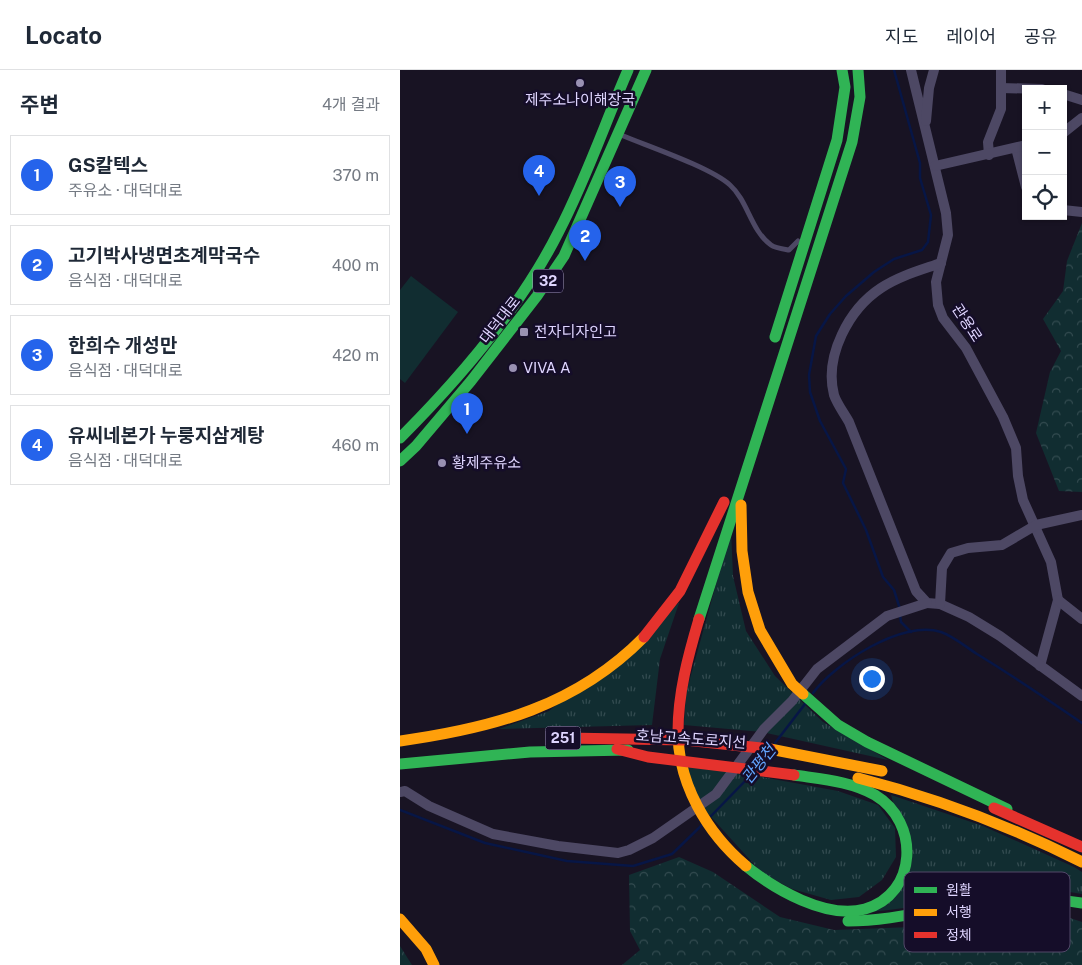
<!DOCTYPE html>
<html lang="ko">
<head>
<meta charset="utf-8">
<style>
  :root { --surface:#fff; --page:#f2f2f3; --text:#1f2937; --muted:#747a83; --line:#e0e1e3; --accent:#2563eb }
  body { margin:0; font-family:"Public Sans","Noto Sans KR",sans-serif; background:var(--page); color:var(--text) }
  .controls { position:absolute; right:15px; top:15px; display:grid; overflow:hidden; border-radius:0px; box-shadow:0 1px 4px #0004 }
  .controls button { width:45px; height:45px; display:grid; place-items:center; padding:0; border:0; border-bottom:1px solid var(--line); background:var(--surface); color:var(--text); font:25px sans-serif }
  .you { position:absolute; left:471px; top:608px; width:18px; height:18px; margin:-12px; border:4px solid #fff; border-radius:50%; background:#1a73e8; box-shadow:0 0 0 8px #1a73e833 }
  .badge { display:grid; place-items:center; width:32px; height:32px; border-radius:50%; background:var(--accent); color:#fff; font-size:16px; font-weight:700 }
  .pin { position:absolute; translate:-50% -41px; filter:drop-shadow(0 1px 2px #0008) }
  .pin::after { content:''; position:absolute; top:26px; width:18px; height:15px; background:inherit; clip-path:polygon(0 0,100% 0,50% 100%) }
  .list { margin:0; padding:0; list-style:none }
  h2 { display:flex; justify-content:space-between; align-items:center; height:65px; margin:0; padding:0 20px; font-size:21px }
  h2 small { font-size:16px; font-weight:400; color:var(--muted) }
  .list li { display:grid; grid-template-columns:32px 1fr auto; gap:15px; align-items:center; box-sizing:border-box; height:80px; margin:0 10px 10px; padding:0 10px; border:1px solid var(--line); border-radius:0px }
  .list b { display:block; font-size:19px; white-space:nowrap }
  .list p { margin:0; font-size:16px; white-space:nowrap; color:var(--muted) }
  .list em { font-size:16px; font-style:normal; color:var(--muted) }
  .icon { flex:none; width:28px; height:28px; fill:none; stroke:currentColor; stroke-width:2; stroke-linecap:round; stroke-linejoin:round }
  .map { position:relative; flex:none; width:682px; height:895px; overflow:hidden }
  header { display:flex; align-items:center; gap:30px; box-sizing:border-box; height:70px; padding:0 25px; background:var(--surface); border-bottom:1px solid var(--line) }
  header strong { font-size:24px }
  nav { display:flex; gap:28px; margin-inline-start:auto; font-size:18px }
  main { display:flex }
  aside { flex:1; background:var(--surface) }
  .map>svg:first-child { display:block }
</style>
</head>
<body>
<header>
<strong>Locato</strong>
<nav><a>지도</a><a>레이어</a><a>공유</a></nav>
</header>
<main>
<aside>
<h2>주변<small>4개 결과</small></h2>
<ul class="list">
<li><span class="badge">1</span><div><b>GS칼텍스</b><p>주유소 · 대덕대로</p></div><em>370 m</em></li>
<li><span class="badge">2</span><div><b>고기박사냉면초계막국수</b><p>음식점 · 대덕대로</p></div><em>400 m</em></li>
<li><span class="badge">3</span><div><b>한희수 개성만</b><p>음식점 · 대덕대로</p></div><em>420 m</em></li>
<li><span class="badge">4</span><div><b>유씨네본가 누룽지삼계탕</b><p>음식점 · 대덕대로</p></div><em>460 m</em></li>
</ul>
</aside>
<div class="map">
<svg width="682" height="895" viewBox="0 0 682 895">
  <defs>
    <pattern id="grass-tufts" width="24" height="20" patternUnits="userSpaceOnUse" patternTransform="scale(1.25)"><rect width="24" height="20" fill="#112d31"/><path d="M3 7l-1-3M5 7V3M7 7l1-3M15 17l-1-3M17 17v-4M19 17l1-3" fill="none" stroke="#334b50"/></pattern>
    <pattern id="forest-crowns" width="20" height="18" patternUnits="userSpaceOnUse" patternTransform="scale(1.25)"><rect width="20" height="18" fill="#112d31"/><path d="M2 6a3 3 0 1 1 6 0M12 15a3 3 0 1 1 6 0" fill="none" stroke="#334b50"/></pattern>
  </defs>
  <rect width="100%" height="100%" fill="#181323"/>
  <!-- grass -->
  <g fill="url(#grass-tufts)">
    <path d="M 331,460 L 333,506 L 346,561 L 375,606 L 423,652 L 488,690 L 362,662 L 284,655 L 286,623 Z"/>
    <path d="M 279,533 L 260,589 L 252,655 L 99,659 L 149,641 Z"/>
    <path d="M 284,693 L 331,698 L 314,722 L 299,730 Z"/>
    <path d="M 335,702 L 438,721 L 478,735 L 495,758 L 496,787 L 482,810 L 459,827 L 431,830 L 392,819 L 362,803 L 302,737 Z"/>
    <path d="M 491,725 L 583,756 L 674,797 L 682,802 L 682,824 C 611,810 539,837 468,842 L 510,794 Z"/>
  </g>
  <!-- forest -->
  <g fill="url(#forest-crowns)">
    <path d="M 682,153 L 682,422 L 659,421 L 636,363 L 650,302 L 661,281 L 643,249 L 663,221 L 667,191 Z"/>
    <path d="M 279,787 L 313,802 L 380,847 L 434,860 L 512,857 L 585,841 L 667,847 L 682,852 L 682,895 L 222,895 L 240,880 L 230,861 L 229,805 Z"/>
    <path d="M 0,876 L 12,895 L 0,895 Z"/>
  </g>
  <!-- park -->
  <path fill="#112d31" d="M 11,206 L 58,242 L 5,313 L 0,309 L 0,220 Z"/>
  <g fill="none" stroke-linecap="round" stroke-linejoin="round">
    <!-- stream -->
    <g stroke="#071646" stroke-width="2.5">
      <path d="M 494,0 L 520,93 L 520,108 L 531,145 L 528,172 L 522,180 L 494,189 L 474,202 L 446,226 L 430,244 L 416,266 L 409,305 L 410,322 L 420,351 L 446,399 L 443,413 L 466,460 L 483,507 L 494,520 L 500,539"/>
      <path d="M 500,545 L 501,552 L 511,562"/>
      <path d="M 413,623 C 434,594 503,549 541,562 C 553,566 566,577 577,584 C 613,606 647,629 682,653"/>
      <path d="M 375,673 L 405,634"/>
      <path d="M 0,740 L 85,773 L 167,791 L 233,796 L 272,784 L 302,755"/>
      <path d="M 311,746 L 349,707"/>
    </g>
    <!-- lane -->
    <path stroke="#4d4864" stroke-width="5" d="M 221,65 C 247,76 310,97 330,115 C 348,131 351,161 371,175 C 375,178 383,179 389,180 L 398,171"/>
    <!-- street -->
    <g stroke="#4d4864" stroke-width="10">
      <path d="M 511,0 L 546,143 L 548,165 L 536,212 L 538,235 L 543,248 L 566,278 L 603,347 L 616,378 L 618,406 L 623,430 L 651,492 L 658,530 L 640,596"/>
      <path d="M 601,18 L 642,19"/>
      <path d="M 663,24 L 682,30"/>
      <path d="M 526,51 L 529,18 L 534,0"/>
      <path d="M 663,63 L 682,48"/>
      <path d="M 616,78 L 626,117"/>
      <path d="M 589,85 L 588,72 L 601,39 L 601,0"/>
      <path d="M 535,96 L 626,75"/>
      <path d="M 663,140 L 682,142"/>
      <path d="M 541,193 C 521,200 499,206 481,218 C 449,239 424,286 434,325 C 437,334 444,343 449,352 L 516,521 L 527,533 L 540,534 L 569,547 L 600,566 L 682,626"/>
      <path d="M 658,530 L 682,549"/>
      <path d="M 540,534 L 542,498 L 551,483 L 568,478 L 602,475 L 636,455 L 682,445"/>
      <path d="M 0,722 L 5,721 L 29,736 L 93,764 L 158,776 L 218,783 L 229,780 L 253,768 L 316,724 L 364,659 L 392,631 L 417,599 L 487,546 L 527,533"/>
    </g>
    <!-- fast -->
    <g stroke="#30b455" stroke-width="11">
      <path d="M 375,267 L 437,70 L 445,17 L 442,0"/>
      <path d="M 0,368 C 59,309 122,235 159,161 C 186,109 205,53 228,0"/>
      <path d="M 0,391 L 16,376 L 71,311 L 137,226 L 164,186 L 246,0"/>
      <path d="M 299,549 L 452,72 L 460,27 L 458,0"/>
      <path d="M 403,624 L 438,655 L 467,672 L 607,739"/>
      <path d="M 0,694 L 130,682 L 228,680"/>
      <path d="M 346,796 C 374,819 427,850 465,839 C 518,824 520,752 475,725 C 451,711 420,709 394,705"/>
      <path d="M 448,851 C 486,851 522,842 559,836 C 600,829 641,826 682,833"/>
    </g>
    <!-- slow -->
    <g stroke="#ff9f0a" stroke-width="11">
      <path d="M 341,435 L 342,481 L 348,522 L 360,560 L 392,614 L 403,624"/>
      <path d="M 278,662 C 278,714 307,763 346,796"/>
      <path d="M 0,671 C 94,658 176,636 244,567"/>
      <path d="M 370,679 L 482,701"/>
      <path d="M 458,708 C 536,728 610,756 682,792"/>
      <path d="M 0,849 L 26,879 L 34,895"/>
    </g>
    <!-- jam -->
    <g stroke="#e5322d" stroke-width="11">
      <path d="M 244,567 L 280,521 L 324,432"/>
      <path d="M 278,662 C 278,623 288,586 299,549"/>
      <path d="M 165,668 L 285,670 L 370,679"/>
      <path d="M 217,679 L 248,687 L 394,705"/>
      <path d="M 594,738 L 682,777"/>
    </g>
  </g>
  <!-- markers -->
  <g fill="#9991b2" stroke="#150d29" stroke-width="2">
    <circle cx="180" cy="13" r="5"/>
    <rect x="119" y="257" width="10" height="10" rx="2.5"/>
    <circle cx="113" cy="298" r="5"/>
    <circle cx="42" cy="393" r="5"/>
  </g>
  <g text-anchor="middle" stroke-width="5" stroke-linejoin="round" paint-order="stroke">
    <!-- shield labels -->
    <g fill="#150d29" stroke="#a299bf" stroke-width="1">
      <rect x="133" y="199.5" width="30" height="23" rx="4"/>
      <rect x="145.5" y="656.5" width="35" height="23" rx="4"/>
    </g>
    <g font-size="14" font-weight="bold" fill="#dfd5ff">
      <text x="148" y="216">32</text>
      <text x="163" y="673">251</text>
    </g>
    <!-- poi labels -->
    <g font-size="15" fill="#dfd5ff" stroke="#150d29" text-anchor="start">
      <text x="180" y="35" text-anchor="middle">제주소나이해장국</text>
      <text x="134" y="267">전자디자인고</text>
      <text x="123" y="303">VIVA A</text>
      <text x="52" y="398">황제주유소</text>
    </g>
    <!-- street labels -->
    <g font-size="15" fill="#dfd5ff" stroke="#150d29">
      <text transform="translate(100 250) rotate(-52)" y="5">대덕대로</text>
      <text transform="translate(567 253) rotate(57)" y="5">관용로</text>
      <text transform="translate(291 669) rotate(4)" y="5">호남고속도로지선</text>
    </g>
    <!-- water labels -->
    <g font-size="16" font-style="italic" fill="#63a5ff" stroke="#150d29">
      <text transform="translate(358 694) rotate(-52)" y="6">관평천</text>
    </g>
  </g>
  <!-- legend -->
  <rect x="504" y="802" width="166" height="80" rx="8" fill="#150d29" stroke="#524969" stroke-width="1"/>
  <rect x="514" y="817" width="23" height="6" fill="#30b455"/>
  <rect x="514" y="839" width="23" height="7" fill="#ff9f0a"/>
  <rect x="514" y="862" width="23" height="6" fill="#e5322d"/>
  <g font-size="14" fill="#dfd5ff">
    <text x="546" y="825">원활</text>
    <text x="546" y="847">서행</text>
    <text x="546" y="870">정체</text>
  </g>
</svg>
<div class="controls">
<button>+</button>
<button>−</button>
<button><svg class="icon" aria-label="locate" viewBox="0 0 24 24"><circle cx="12" cy="12" r="6"/><path d="M12 2v4M12 18v4M2 12h4M18 12h4"/></svg></button>
</div>
<div class="you"></div>
<div class="pin badge" style="left:67px;top:364px">1</div>
<div class="pin badge" style="left:185px;top:191px">2</div>
<div class="pin badge" style="left:220px;top:137px">3</div>
<div class="pin badge" style="left:139px;top:126px">4</div>
</div>
</main>
</body>
</html>
